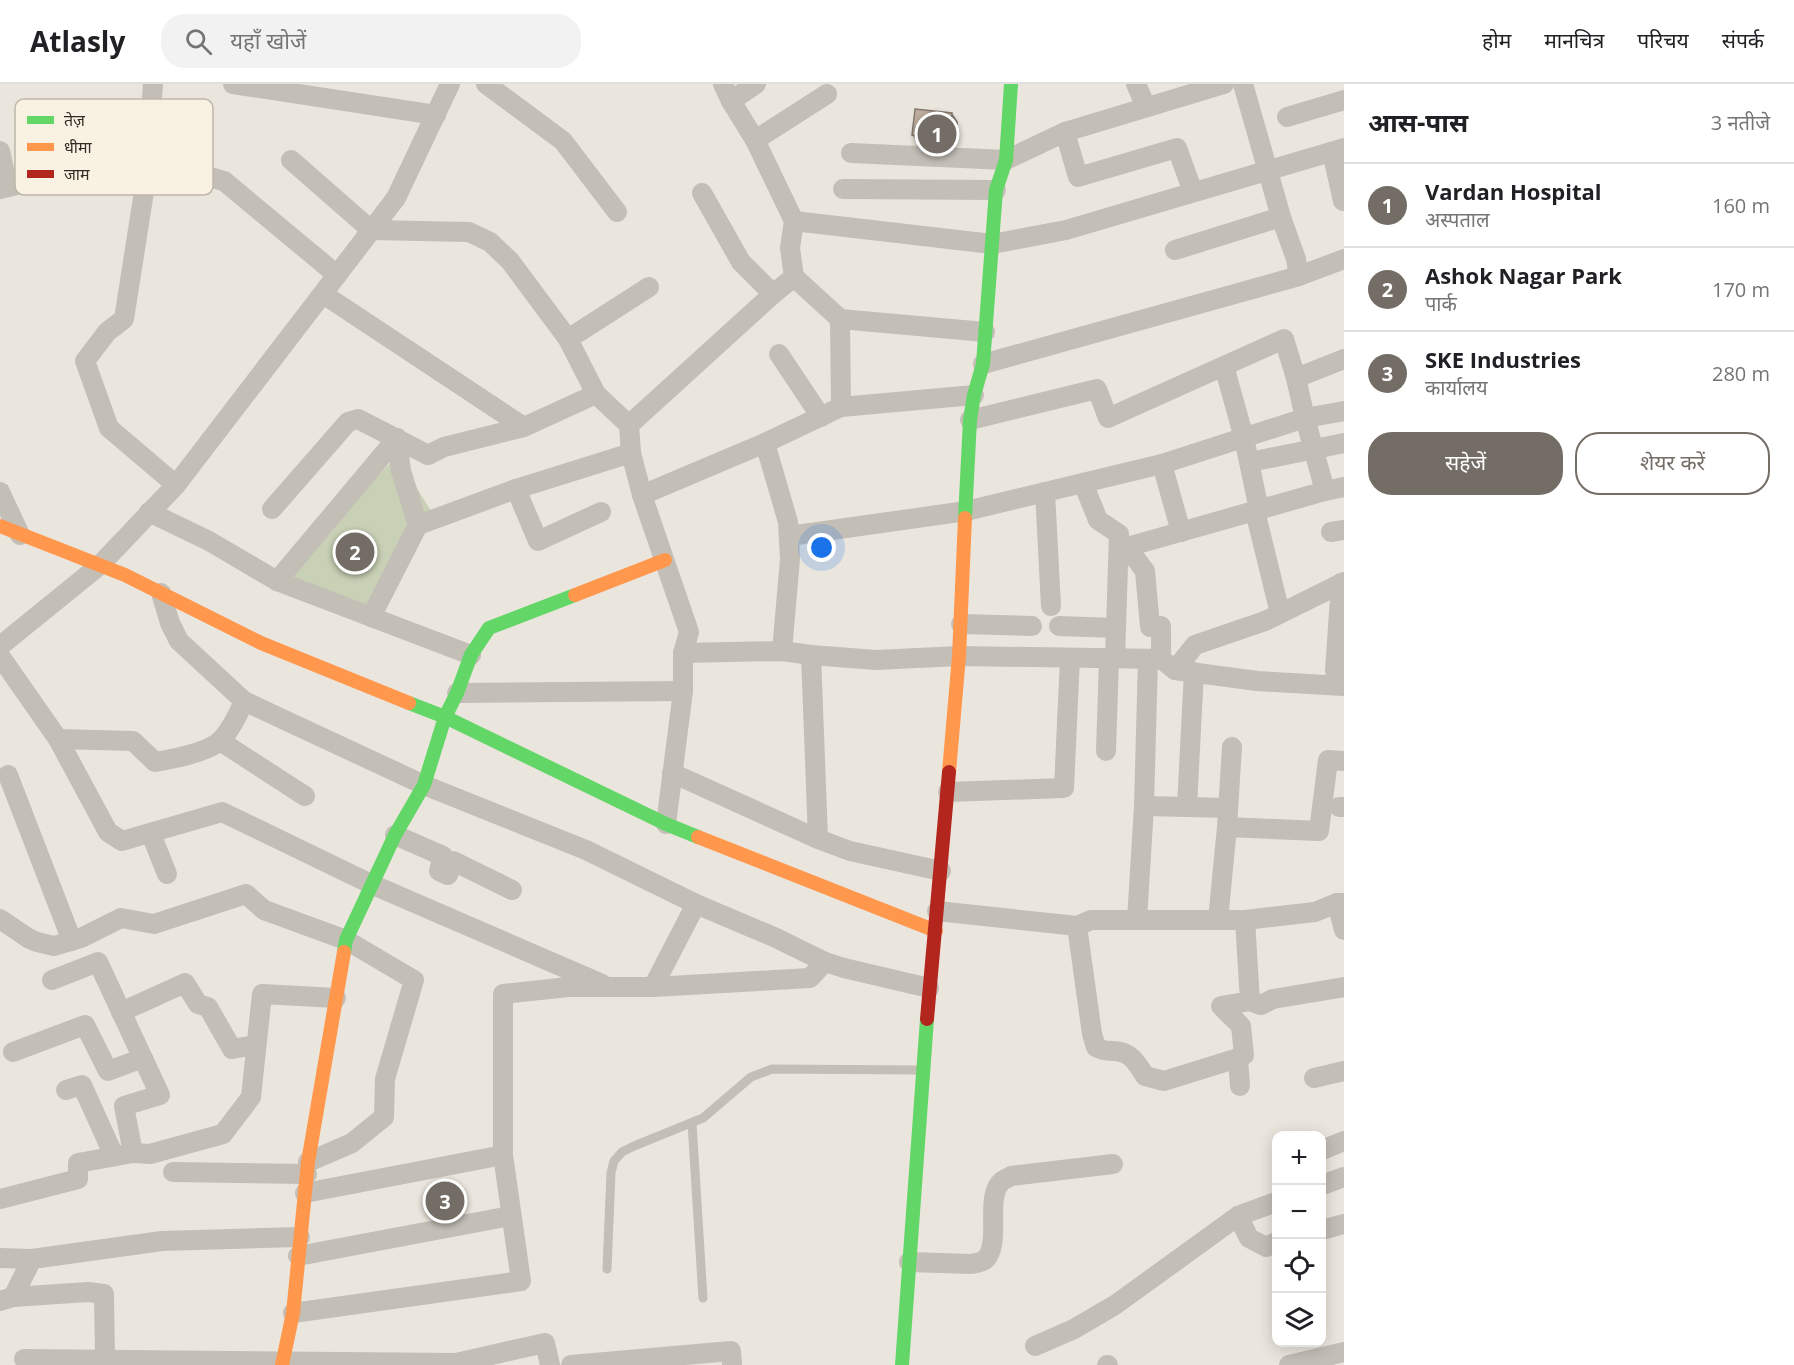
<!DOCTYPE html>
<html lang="hi">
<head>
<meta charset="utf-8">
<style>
  :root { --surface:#fff; --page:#f2f2f2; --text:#202124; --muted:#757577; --line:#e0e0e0; --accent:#736d65 }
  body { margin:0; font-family:"Open Sans","Noto Sans Devanagari",sans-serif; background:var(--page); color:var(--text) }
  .controls { position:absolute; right:18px; bottom:18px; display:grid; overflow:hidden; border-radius:12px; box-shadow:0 3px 15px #0003 }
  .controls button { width:54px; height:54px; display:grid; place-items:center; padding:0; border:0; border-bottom:2px solid var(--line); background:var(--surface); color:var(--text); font:30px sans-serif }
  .you { position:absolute; left:822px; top:464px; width:21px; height:21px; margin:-15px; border:4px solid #fff; border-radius:50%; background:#1a73e8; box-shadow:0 0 0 9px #1a73e833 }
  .badge { display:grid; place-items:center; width:39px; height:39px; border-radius:50%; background:var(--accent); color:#fff; font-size:20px; font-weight:700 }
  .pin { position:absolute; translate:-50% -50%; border:3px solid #fff; box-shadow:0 2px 6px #0006 }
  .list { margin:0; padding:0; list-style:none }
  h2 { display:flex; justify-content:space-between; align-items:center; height:78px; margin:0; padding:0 24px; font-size:26px }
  h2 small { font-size:20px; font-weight:400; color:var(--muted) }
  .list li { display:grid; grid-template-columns:39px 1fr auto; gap:18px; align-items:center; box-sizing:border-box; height:84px; padding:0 24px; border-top:2px solid var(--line) }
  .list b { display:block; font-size:22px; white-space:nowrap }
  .list p { margin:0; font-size:20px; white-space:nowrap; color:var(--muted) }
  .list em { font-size:20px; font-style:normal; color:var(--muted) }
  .actions { display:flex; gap:12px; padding:18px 24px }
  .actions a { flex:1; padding:14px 0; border:2px solid var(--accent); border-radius:24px; text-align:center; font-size:21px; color:var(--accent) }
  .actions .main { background:var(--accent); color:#fff }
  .icon { flex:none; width:33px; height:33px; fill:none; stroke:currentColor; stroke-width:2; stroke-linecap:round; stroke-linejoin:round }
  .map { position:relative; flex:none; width:1344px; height:1281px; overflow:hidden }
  header { display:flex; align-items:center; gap:36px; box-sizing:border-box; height:84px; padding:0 30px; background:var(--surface); border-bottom:2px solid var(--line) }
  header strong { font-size:28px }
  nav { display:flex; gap:33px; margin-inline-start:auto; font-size:21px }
  .search { width:420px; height:54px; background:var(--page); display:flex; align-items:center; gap:15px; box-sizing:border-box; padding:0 21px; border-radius:24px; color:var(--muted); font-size:22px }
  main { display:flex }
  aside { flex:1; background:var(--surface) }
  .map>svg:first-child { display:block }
</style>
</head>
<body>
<header>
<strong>Atlasly</strong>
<div class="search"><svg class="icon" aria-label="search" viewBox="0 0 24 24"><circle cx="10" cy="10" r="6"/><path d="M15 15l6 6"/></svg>यहाँ खोजें</div>
<nav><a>होम</a><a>मानचित्र</a><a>परिचय</a><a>संपर्क</a></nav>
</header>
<main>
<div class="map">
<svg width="1344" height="1281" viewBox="0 0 1344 1281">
  <rect width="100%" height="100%" fill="#ebe6dd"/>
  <!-- green -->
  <path fill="#c8d1b6" d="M 397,372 L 431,427 L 370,526 L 290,493 L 357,414 Z"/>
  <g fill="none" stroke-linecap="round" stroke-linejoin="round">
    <!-- lane -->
    <g stroke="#c3beb6" stroke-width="9">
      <path d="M 692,1039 L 703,1214"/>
      <path d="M 607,1185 L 611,1089 L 614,1077 L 622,1068 L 634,1062 L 703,1034 L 751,993 L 772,985 L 921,986"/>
    </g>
    <!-- street -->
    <g stroke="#c3beb6" stroke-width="20">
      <path d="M 153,0 L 146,95 L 124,235 L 107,248 L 85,277 L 109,344 L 176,401"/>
      <path d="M 233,0 L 436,31"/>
      <path d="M 486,0 L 563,57 L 617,128"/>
      <path d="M 723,0 L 731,17 L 755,56 L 794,137 L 790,164 L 794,193 L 840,235 L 841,323"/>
      <path d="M 1136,0 L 1146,23"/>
      <path d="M 1243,0 L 1281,133 L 1296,175 L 1299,192"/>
      <path d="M 731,17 L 756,0"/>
      <path d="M 1287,33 L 1344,16"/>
      <path d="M 1065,48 L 1078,93 L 1177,64 L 1193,108"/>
      <path d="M 755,56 L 827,10"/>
      <path d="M 0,67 L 8,103"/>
      <path d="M 1332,68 L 1343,117 L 1344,117"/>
      <path d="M 851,69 L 1006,76 L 1065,48 L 1224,0"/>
      <path d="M 291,76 L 371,146 L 469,148 L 490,158 L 510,177 L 568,255 L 596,310 L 629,341 L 631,369 L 642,411 L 689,548 L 683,569 L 683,607 L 666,740"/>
      <path d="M 0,105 L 87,84 L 146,95 L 184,86 L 224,97 L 337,191"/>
      <path d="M 843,105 L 996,106"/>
      <path d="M 702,109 L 741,178 L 773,210"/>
      <path d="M 794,137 L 992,160 L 1066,146 L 1344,64"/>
      <path d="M 1175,166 L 1281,133"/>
      <path d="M 323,210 L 524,343"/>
      <path d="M 840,235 L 985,248"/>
      <path d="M 568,255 L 649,203"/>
      <path d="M 779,270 L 821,333"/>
      <path d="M 983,280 L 1299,192 L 1344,175"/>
      <path d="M 1224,282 L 1244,354 L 1259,426"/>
      <path d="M 1296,294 L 1305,334 L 1325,407"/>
      <path d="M 970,336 L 1097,305 L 1108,334 L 1284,255 L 1296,294 L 1344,275"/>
      <path d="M 629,341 L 773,210 L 794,193"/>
      <path d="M 397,354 L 401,387 L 418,441"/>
      <path d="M 765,359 L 788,438 L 790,475 L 782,567"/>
      <path d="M 1250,378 L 1344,359"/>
      <path d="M 1162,380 L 1181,448"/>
      <path d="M 1083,399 L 1098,436 L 1119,450 L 1115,575"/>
      <path d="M 516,405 L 538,457 L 601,428"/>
      <path d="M 0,408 L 20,451"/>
      <path d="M 1045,408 L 1051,522"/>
      <path d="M 642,411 L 765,359 L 841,323 L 974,311"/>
      <path d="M 272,425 L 348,338 L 358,335 L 428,371 L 444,363 L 524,343 L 596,310"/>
      <path d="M 1255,427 L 1280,529"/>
      <path d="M 149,428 L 209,457 L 277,497 L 471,571"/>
      <path d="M 1331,448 L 1344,446"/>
      <path d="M 789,452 L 966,427 L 1162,380 L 1305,334 L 1344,327"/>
      <path d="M 277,497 L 397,354"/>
      <path d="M 161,509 L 170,539 L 179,557 L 244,617 L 424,701 L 586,766 L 696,820 L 774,853 L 825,878 L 844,884 L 929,904"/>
      <path d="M 371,533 L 418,441 L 516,405 L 631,369"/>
      <path d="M 961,540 L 1032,542"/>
      <path d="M 1059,542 L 1116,544"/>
      <path d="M 0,562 L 100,481 L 176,401 L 396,114 L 450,0"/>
      <path d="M 683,569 L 782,567 L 811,571 L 876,576 L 959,572 L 1161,575 L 1175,586 L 1257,597 L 1344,602"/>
      <path d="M 811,571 L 818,755"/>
      <path d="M 0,572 L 58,655 L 133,657 L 155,678 C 173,675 210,668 222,655 C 232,644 238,631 244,617"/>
      <path d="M 1148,575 L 1144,722 L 1227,724"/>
      <path d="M 1161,575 L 1161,542 L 1150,543 L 1145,487 L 1127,463 L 1325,407 L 1344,403"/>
      <path d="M 1175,586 L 1195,561 L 1265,537 L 1344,498"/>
      <path d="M 1335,587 L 1341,499"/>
      <path d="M 457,609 L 683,607"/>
      <path d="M 58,655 L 108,748 L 122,757 L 222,728 L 371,800 L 602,900"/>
      <path d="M 220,657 L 305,712"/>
      <path d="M 1106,667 L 1109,575"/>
      <path d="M 672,689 L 818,755 L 850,767 L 941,787"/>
      <path d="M 8,691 L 72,857"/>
      <path d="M 948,708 L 1064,704 L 1070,574"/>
      <path d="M 1187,722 L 1194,588"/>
      <path d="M 1339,723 L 1344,723"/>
      <path d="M 1227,743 L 1319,747 L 1328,676 L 1344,677"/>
      <path d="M 151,750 L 167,790"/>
      <path d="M 395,751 L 443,772 L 439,787 L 448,791 L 453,777 L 512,806"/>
      <path d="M 1337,819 L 1344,846"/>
      <path d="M 937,827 L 1077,842"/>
      <path d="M 0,835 L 28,854 L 37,858 L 54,862 L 81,854 L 121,834 L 154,840 L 246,810 L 264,826 L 346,856 L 414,896 L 385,995 L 384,1033 L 352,1059 L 308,1078"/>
      <path d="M 1137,836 L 1144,722"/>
      <path d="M 1218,836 L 1227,743 L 1232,663"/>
      <path d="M 52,896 L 98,878 L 160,1011 L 124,1022 L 133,1069"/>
      <path d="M 653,903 L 696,820"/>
      <path d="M 1250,917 L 1261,921 L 1273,915 L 1344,903"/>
      <path d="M 121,928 L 185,899 L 198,920 L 208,923 L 232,965 L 255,961"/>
      <path d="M 13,968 L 85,941 L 108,987 L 143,974"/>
      <path d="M 1238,974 L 1164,997 L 1145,992 C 1137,979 1131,968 1115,967 C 1105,966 1106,968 1096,963 L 1092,950 L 1077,842 L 1091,836 L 1245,836 L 1315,828 L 1337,819 L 1344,819"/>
      <path d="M 1314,994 L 1344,987"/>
      <path d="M 1240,1002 L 1238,974 L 1244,971 L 1241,942 L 1221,922 L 1250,917 L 1245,836"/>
      <path d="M 66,1006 L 82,1001 L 114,1072"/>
      <path d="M 1322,1066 L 1344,1057"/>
      <path d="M 173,1088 L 307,1090"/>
      <path d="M 1322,1101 L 1344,1093"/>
      <path d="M 305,1109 L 503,1071"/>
      <path d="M 0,1115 L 78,1095 L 78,1079 L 133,1069 L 150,1070 L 223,1050 L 251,1013 L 262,910 L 336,914"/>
      <path d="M 1238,1132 L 1249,1154 L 1266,1163 L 1276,1158"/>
      <path d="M 1322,1146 L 1344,1140"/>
      <path d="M 298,1172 L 510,1132"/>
      <path d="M 0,1174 L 32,1175"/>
      <path d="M 909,1178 L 971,1180 C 977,1179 985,1178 988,1172 C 1000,1152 985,1112 1002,1097 C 1005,1095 1008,1094 1011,1092 L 1113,1080"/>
      <path d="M 13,1213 L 88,1208 L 104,1210 L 105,1275"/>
      <path d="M 0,1217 L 13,1213 L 32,1175 L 162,1157 L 300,1153"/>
      <path d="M 293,1229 L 521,1197 L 503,1071 L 503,910 L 568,903 L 653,903 L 810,894 L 825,878"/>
      <path d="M 1035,1262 L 1074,1245 L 1115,1221 L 1238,1132 L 1276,1118"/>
      <path d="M 24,1275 L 456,1279 L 545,1259 L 550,1281"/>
      <path d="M 571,1281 L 731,1267 L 732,1281"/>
      <path d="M 1107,1281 L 1108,1281"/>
      <path d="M 1289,1281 L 1344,1268"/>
    </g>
    <!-- fast -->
    <g stroke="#63d668" stroke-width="14">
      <path d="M 965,434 L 970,336 L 974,311 L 983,280 L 996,106 L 1006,76 L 1011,0"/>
      <path d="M 409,619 L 445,633 L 666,740 L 698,753"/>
      <path d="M 344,868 L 346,856 L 395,751 L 424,701 L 445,633 L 457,609 L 471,571 L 489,544 L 575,511"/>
      <path d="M 902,1281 L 927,935"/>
    </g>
    <!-- slow -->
    <g stroke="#ff974d" stroke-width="14">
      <path d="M 0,442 L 125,491 L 261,559 L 409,619"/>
      <path d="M 575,511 L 665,476"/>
      <path d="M 949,688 L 959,572 L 965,434"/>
      <path d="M 698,753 L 936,847"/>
      <path d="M 282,1281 L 293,1229 L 308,1078 L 344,868"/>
    </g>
    <!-- jam -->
    <path stroke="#b3261e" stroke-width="14" d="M 927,935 L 949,688"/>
  </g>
  <!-- wall -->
  <path fill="#a39588" d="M 958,38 L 956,62 L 919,60 L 912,51 Z"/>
  <!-- shaded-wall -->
  <path fill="#85796f" d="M 952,29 L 958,38 L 956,62 L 950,53 Z"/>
  <!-- building -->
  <path fill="#bead9e" stroke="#85796f" stroke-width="1.5" d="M 915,25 L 952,29 L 950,53 L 912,51 Z"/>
  <!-- legend -->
  <rect x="15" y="15" width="198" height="96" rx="9" fill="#f9f2e3" stroke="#beb7aa" stroke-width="1.5"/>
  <rect x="27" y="32" width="27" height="8" fill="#63d668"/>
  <rect x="27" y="59" width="27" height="8" fill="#ff974d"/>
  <rect x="27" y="86" width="27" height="8" fill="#b3261e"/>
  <g font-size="16" fill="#332c25">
    <text x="64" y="42">तेज़</text>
    <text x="64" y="69">धीमा</text>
    <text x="64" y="96">जाम</text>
  </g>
</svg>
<div class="controls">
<button>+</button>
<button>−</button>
<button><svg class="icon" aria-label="locate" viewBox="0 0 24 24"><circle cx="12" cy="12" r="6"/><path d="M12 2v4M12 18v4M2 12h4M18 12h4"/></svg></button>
<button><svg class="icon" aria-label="layers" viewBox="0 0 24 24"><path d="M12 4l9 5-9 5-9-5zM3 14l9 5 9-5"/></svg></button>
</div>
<div class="you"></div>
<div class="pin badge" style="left:937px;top:50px">1</div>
<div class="pin badge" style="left:355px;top:468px">2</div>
<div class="pin badge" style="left:445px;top:1117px">3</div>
</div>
<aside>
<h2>आस-पास<small>3 नतीजे</small></h2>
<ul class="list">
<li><span class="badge">1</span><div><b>Vardan Hospital</b><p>अस्पताल</p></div><em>160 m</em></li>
<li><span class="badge">2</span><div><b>Ashok Nagar Park</b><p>पार्क</p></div><em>170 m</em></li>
<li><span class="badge">3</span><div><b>SKE Industries</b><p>कार्यालय</p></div><em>280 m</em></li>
</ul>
<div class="actions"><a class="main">सहेजें</a><a>शेयर करें</a></div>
</aside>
</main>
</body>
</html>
